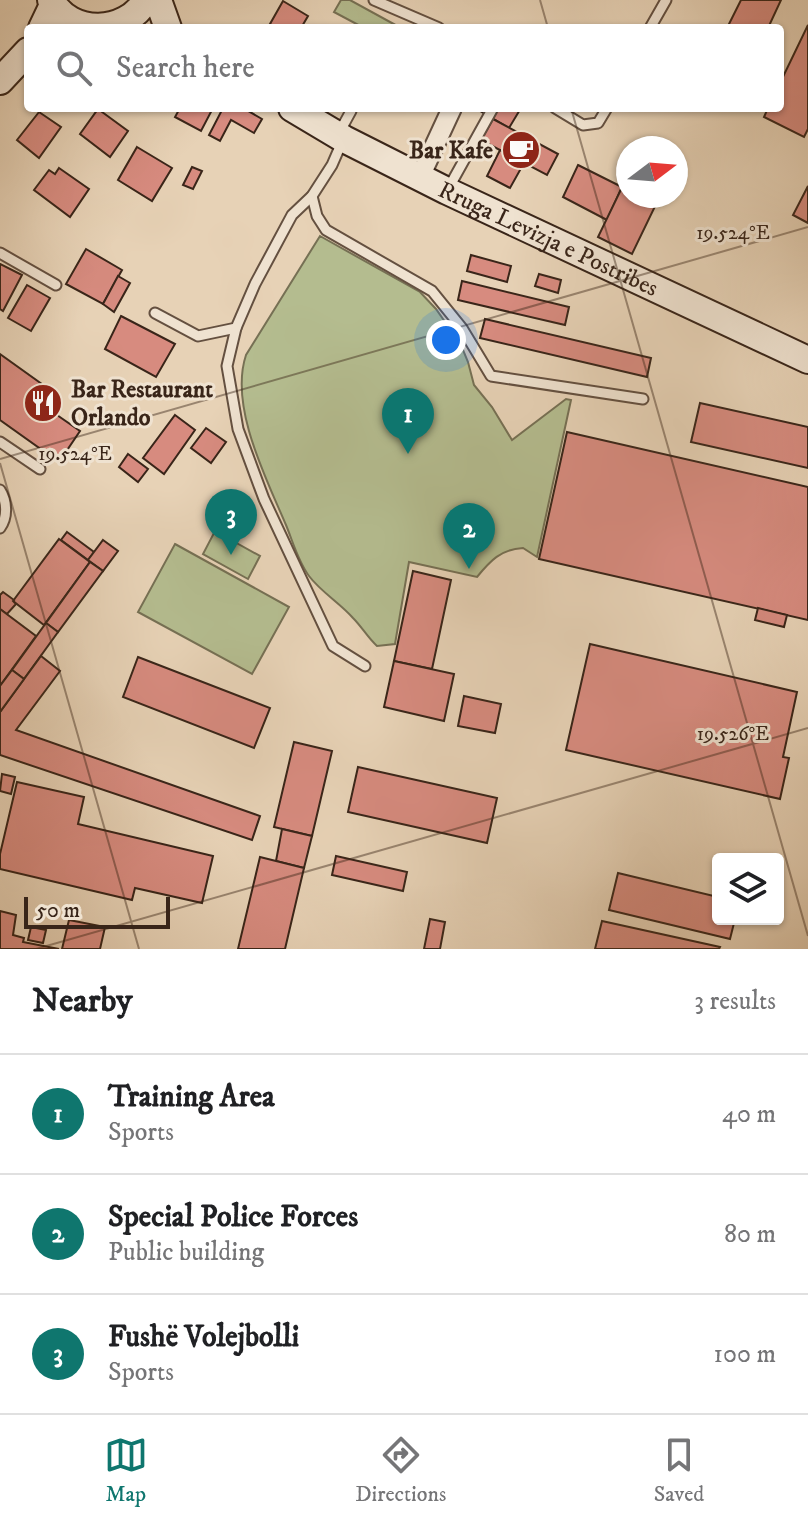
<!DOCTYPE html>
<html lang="en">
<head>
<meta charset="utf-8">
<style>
  :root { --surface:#fff; --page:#f6f6f6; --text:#202124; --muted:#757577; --line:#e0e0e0; --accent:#0f766e }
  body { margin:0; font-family:"IM FELL DW Pica",serif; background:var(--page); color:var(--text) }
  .controls { position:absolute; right:24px; bottom:24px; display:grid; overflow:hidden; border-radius:8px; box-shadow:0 2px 6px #0004 }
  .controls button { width:72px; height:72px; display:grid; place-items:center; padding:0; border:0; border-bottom:2px solid var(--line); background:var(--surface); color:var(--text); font:40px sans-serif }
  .compass { position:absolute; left:616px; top:136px; width:72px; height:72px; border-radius:50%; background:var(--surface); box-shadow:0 2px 6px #0004; rotate:74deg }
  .scale { position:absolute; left:24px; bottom:20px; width:146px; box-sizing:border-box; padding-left:8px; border:4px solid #392519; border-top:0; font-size:22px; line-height:28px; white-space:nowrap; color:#392519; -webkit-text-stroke:6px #efe2d0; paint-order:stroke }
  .you { position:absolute; left:446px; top:340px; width:28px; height:28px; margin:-20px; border:6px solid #fff; border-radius:50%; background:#1a73e8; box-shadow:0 0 0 12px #1a73e833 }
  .badge { display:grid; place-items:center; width:52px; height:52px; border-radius:50%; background:var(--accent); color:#fff; font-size:26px; font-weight:700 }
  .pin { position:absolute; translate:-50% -66px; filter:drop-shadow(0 2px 4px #0008) }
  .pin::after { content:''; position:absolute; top:42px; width:28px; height:24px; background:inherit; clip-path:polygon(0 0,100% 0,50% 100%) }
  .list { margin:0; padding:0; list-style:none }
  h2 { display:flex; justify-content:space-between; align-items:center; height:104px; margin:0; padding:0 32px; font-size:34px }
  h2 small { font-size:26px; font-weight:400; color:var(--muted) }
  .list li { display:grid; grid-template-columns:52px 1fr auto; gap:24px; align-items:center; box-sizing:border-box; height:120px; padding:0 32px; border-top:2px solid var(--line) }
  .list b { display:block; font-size:30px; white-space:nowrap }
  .list p { margin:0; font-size:26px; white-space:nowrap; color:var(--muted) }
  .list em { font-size:26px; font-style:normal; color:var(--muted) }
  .icon { flex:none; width:44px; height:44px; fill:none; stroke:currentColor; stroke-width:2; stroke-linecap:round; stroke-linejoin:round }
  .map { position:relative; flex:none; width:808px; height:949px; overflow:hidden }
  .search { position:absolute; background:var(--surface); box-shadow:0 2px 6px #0004; left:24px; right:24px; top:24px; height:88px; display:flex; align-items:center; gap:20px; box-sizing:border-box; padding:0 28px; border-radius:8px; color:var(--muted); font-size:30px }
  .sheet { height:464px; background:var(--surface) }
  nav { display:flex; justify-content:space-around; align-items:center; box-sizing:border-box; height:112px; border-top:2px solid var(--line); background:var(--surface); font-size:22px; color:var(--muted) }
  nav a { display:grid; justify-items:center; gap:4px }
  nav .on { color:var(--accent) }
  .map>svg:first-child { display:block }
</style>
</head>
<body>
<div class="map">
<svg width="808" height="949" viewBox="0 0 808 949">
  <rect width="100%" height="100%" fill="#e7d2b6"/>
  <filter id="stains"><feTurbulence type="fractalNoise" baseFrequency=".0025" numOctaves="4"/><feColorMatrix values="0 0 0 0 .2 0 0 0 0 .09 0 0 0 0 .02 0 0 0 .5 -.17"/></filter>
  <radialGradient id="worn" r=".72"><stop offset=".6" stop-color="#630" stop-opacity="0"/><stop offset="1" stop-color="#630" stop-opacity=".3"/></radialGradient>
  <!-- green -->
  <g fill="#b4bc8f" stroke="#767054" stroke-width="2">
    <path d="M 341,0 L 350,0 L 401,28 L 364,28 L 334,12 Z"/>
    <path d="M 320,236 L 420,292 L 436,309 L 461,345 L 468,362 L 474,385 L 492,407 L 512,440 L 566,399 L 571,400 L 537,557 L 523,548 C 501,549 490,561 477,577 L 409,562 L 395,644 L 377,646 C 368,638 362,627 353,618 C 340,603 321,592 309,576 C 298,561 293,542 286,525 C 266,478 229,406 246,355 Z"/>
    <path d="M 215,531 L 260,556 L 248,579 L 203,554 Z"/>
    <path d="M 175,544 L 289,607 L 252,674 L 138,612 Z"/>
  </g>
  <!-- building -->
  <g fill="#d78b7f" stroke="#392519" stroke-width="2">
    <path d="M 741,0 L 781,0 L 768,28 L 727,28 Z"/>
    <path d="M 283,1 L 308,16 L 301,28 L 277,28 L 270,24 Z"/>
    <path d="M 808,25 L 808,129 L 804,137 L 764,117 L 768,108 L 780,108 L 780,83 Z"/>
    <path d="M 180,108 L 213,108 L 201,131 L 175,117 Z"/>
    <path d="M 223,108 L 243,108 L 262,119 L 254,133 L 231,120 L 220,141 L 209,135 Z"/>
    <path d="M 475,108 L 521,108 L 509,128 Z"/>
    <path d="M 98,109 L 128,131 L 110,157 L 80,134 Z"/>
    <path d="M 39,112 L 61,127 L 39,158 L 17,140 Z"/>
    <path d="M 493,119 L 558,154 L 547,175 L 481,140 Z"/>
    <path d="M 137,147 L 172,168 L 152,201 L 118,180 Z"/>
    <path d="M 500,150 L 524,163 L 510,188 L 487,176 Z"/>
    <path d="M 578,165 L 622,187 L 607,220 L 563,197 Z"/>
    <path d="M 192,167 L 202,171 L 193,189 L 183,185 Z"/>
    <path d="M 59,168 L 89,189 L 70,217 L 34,190 L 49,170 L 55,174 Z"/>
    <path d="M 628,175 L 628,196 L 660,196 L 632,254 L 598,237 Z"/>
    <path d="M 808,186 L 808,223 L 793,215 Z"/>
    <path d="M 86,249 L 122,270 L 103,304 L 66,284 Z"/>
    <path d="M 471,255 L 511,266 L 507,282 L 467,271 Z"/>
    <path d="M 0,264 L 22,275 L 3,311 L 0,309 Z"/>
    <path d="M 539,274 L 561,280 L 558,293 L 535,286 Z"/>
    <path d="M 118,276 L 130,283 L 114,312 L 103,304 Z"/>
    <path d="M 462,281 L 569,307 L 565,325 L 458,300 Z"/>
    <path d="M 27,285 L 50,298 L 31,331 L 8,318 Z"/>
    <path d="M 121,316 L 175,344 L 156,377 L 105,349 Z"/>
    <path d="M 485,319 L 651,358 L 647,377 L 480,338 Z"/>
    <path d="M 0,354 L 53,392 L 44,406 L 80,431 L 59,462 L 0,420 Z"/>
    <path d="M 700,403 L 808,427 L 808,468 L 691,442 Z"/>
    <path d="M 175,415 L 195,430 L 164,474 L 143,458 Z"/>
    <path d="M 206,428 L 226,442 L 211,463 L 191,448 Z"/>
    <path d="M 567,432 L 808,487 L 808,620 L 539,559 Z"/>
    <path d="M 128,454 L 148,469 L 138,482 L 119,467 Z"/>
    <path d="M 67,532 L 94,552 L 88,560 L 61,540 Z"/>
    <path d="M 59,539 L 90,562 L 44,625 L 13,601 Z"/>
    <path d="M 103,540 L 118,551 L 103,571 L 88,560 Z"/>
    <path d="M 90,562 L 103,571 L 58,632 L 46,623 Z"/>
    <path d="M 413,571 L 451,580 L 432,669 L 394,661 Z"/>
    <path d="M 3,592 L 14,600 L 13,601 L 16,604 L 7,614 L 0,609 L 0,595 Z"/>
    <path d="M 758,608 L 787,615 L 784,627 L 755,620 Z"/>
    <path d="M 0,609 L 36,636 L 0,686 Z"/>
    <path d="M 46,623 L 58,632 L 24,679 L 12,670 Z"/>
    <path d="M 590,644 L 797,692 L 783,757 L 789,758 L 780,799 L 566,750 Z"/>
    <path d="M 41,656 L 60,671 L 16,730 L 260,816 L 252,840 L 0,755 L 0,712 Z"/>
    <path d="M 138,657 L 270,708 L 254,748 L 123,697 Z"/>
    <path d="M 394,661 L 454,674 L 444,721 L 384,707 Z"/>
    <path d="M 12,670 L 24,679 L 0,712 L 0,686 Z"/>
    <path d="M 464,696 L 501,704 L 495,733 L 458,726 Z"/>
    <path d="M 294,742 L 332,751 L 312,836 L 274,827 Z"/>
    <path d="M 358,767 L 497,798 L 487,843 L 348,812 Z"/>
    <path d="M 2,774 L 15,777 L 11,794 L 0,791 Z"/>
    <path d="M 17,782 L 84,797 L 78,824 L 213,856 L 202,903 L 135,888 L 132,900 L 0,869 L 0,854 Z"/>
    <path d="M 282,829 L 312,836 L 304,868 L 276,861 Z"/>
    <path d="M 336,856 L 407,872 L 403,891 L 332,875 Z"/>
    <path d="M 260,857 L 304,868 L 285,949 L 238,949 Z"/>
    <path d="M 618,873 L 718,897 L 718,919 L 735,919 L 730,939 L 609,910 Z"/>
    <path d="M 0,911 L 16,915 L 13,935 L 24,938 L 23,942 L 59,949 L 0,949 Z"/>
    <path d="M 430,919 L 445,922 L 440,949 L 424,949 Z"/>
    <path d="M 69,920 L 105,927 L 100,949 L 62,949 Z"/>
    <path d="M 602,921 L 720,947 L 719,949 L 595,949 Z"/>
    <path d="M 31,927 L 46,930 L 43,943 L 28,940 Z"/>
  </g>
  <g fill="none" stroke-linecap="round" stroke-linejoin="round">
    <!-- lane casing -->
    <g stroke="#645040" stroke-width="13">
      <g id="lane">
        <path d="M 374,0 L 439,28"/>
        <path d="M 650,28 L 666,0"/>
        <path d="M 555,108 L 583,125 L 598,123 L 607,108"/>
        <path d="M 339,133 L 351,111"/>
        <path d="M 448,189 L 493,108"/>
        <path d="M 312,196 L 317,216 L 326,230 L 432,291 L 462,328 L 491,376 L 643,399"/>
        <path d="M 0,253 L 56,285"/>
        <path d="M 155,313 L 198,336 L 236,328 L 255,284 L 292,215 L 312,196 L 332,165 L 342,142"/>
        <path d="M 236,328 L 227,366 L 238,429 L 264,499 L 333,646 L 365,666"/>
        <path d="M 0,442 L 40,469"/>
        <path d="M 0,490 C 7,501 8,517 0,528"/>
      </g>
    </g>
    <!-- street casing -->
    <g stroke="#645040" stroke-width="22">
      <path id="street" d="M 420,177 L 452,108"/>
    </g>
    <!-- secondary casing -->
    <g stroke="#392519" stroke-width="30">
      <g id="secondary">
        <path d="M 51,0 C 70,36 126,35 146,0"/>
        <path d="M 158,0 L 168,28"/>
        <path d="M 42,28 L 53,5"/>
        <path d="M 0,81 L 28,51"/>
        <path id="s1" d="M 292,108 L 344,139 L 447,191 L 808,360"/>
      </g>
    </g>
    <!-- lane -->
    <use href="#lane" stroke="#efe2d0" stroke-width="9"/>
    <!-- street -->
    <use href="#street" stroke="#efe2d0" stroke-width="18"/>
    <!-- secondary -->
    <use href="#secondary" stroke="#efe2d0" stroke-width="26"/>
  </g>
  <!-- ticks -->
  <path fill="none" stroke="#392519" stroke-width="2" stroke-opacity="0.45" d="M 540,0 L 548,28M 571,108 L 808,936M 0,459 L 808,227M 0,463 L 139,949M 36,949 L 808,728"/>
  <!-- icons -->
  <defs>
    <g id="cafe-disc" transform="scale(2)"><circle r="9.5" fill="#8f2418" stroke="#efe2d0"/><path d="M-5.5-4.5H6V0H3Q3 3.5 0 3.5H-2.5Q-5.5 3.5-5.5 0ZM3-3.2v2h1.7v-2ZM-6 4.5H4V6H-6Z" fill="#fff"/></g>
    <g id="restaurant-disc" transform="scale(2)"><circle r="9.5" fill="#8f2418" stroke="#efe2d0"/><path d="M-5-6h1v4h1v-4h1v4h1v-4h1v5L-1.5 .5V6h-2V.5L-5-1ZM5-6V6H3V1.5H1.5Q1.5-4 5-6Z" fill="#fff"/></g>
  </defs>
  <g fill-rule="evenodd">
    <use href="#cafe-disc" x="521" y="150"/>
    <use href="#restaurant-disc" x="43" y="403"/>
  </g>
  <g text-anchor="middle" stroke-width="6" stroke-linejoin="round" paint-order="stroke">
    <!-- poi labels -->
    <g font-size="24" font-weight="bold" fill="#392519" stroke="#efe2d0" text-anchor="end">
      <text x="493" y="158">Bar Kafe</text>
      <text x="71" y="397" text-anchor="start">Bar Restaurant<tspan x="71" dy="28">Orlando</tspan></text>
    </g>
    <!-- street labels -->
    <g font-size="24" fill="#392519" stroke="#efe2d0">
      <text dy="8" stroke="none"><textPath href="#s1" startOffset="288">Rruga Levizja e Postribes</textPath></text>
    </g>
  </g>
  <g font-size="20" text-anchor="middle" fill="#392519" stroke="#efe2d0" stroke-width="6" stroke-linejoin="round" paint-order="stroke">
    <text x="733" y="239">19.524°E</text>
    <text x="75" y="460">19.524°E</text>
    <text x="733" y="740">19.526°E</text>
  </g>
  <rect width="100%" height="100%" filter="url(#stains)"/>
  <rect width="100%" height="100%" fill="url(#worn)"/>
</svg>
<div class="controls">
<button><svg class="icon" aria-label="layers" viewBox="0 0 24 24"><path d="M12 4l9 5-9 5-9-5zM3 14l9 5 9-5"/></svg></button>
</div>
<svg class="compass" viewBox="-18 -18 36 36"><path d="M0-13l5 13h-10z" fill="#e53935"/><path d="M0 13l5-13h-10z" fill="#757577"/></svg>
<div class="scale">50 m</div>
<div class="you"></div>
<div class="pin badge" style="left:408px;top:454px">1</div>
<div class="pin badge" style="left:469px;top:569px">2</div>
<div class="pin badge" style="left:231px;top:555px">3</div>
<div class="search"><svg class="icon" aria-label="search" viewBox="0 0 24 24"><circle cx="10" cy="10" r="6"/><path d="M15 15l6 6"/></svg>Search here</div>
</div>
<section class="sheet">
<h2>Nearby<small>3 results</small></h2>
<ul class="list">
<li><span class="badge">1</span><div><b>Training Area</b><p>Sports</p></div><em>40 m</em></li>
<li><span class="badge">2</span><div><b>Special Police Forces</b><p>Public building</p></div><em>80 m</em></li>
<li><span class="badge">3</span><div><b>Fushë Volejbolli</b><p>Sports</p></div><em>100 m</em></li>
</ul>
</section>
<nav>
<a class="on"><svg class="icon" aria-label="map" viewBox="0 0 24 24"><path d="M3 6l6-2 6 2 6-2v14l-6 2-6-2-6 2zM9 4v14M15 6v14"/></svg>Map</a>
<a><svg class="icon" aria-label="directions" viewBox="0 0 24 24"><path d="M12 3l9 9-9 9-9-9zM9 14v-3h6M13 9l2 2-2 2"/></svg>Directions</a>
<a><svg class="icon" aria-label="saved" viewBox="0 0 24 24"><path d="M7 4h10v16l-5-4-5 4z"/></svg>Saved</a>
</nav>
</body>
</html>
